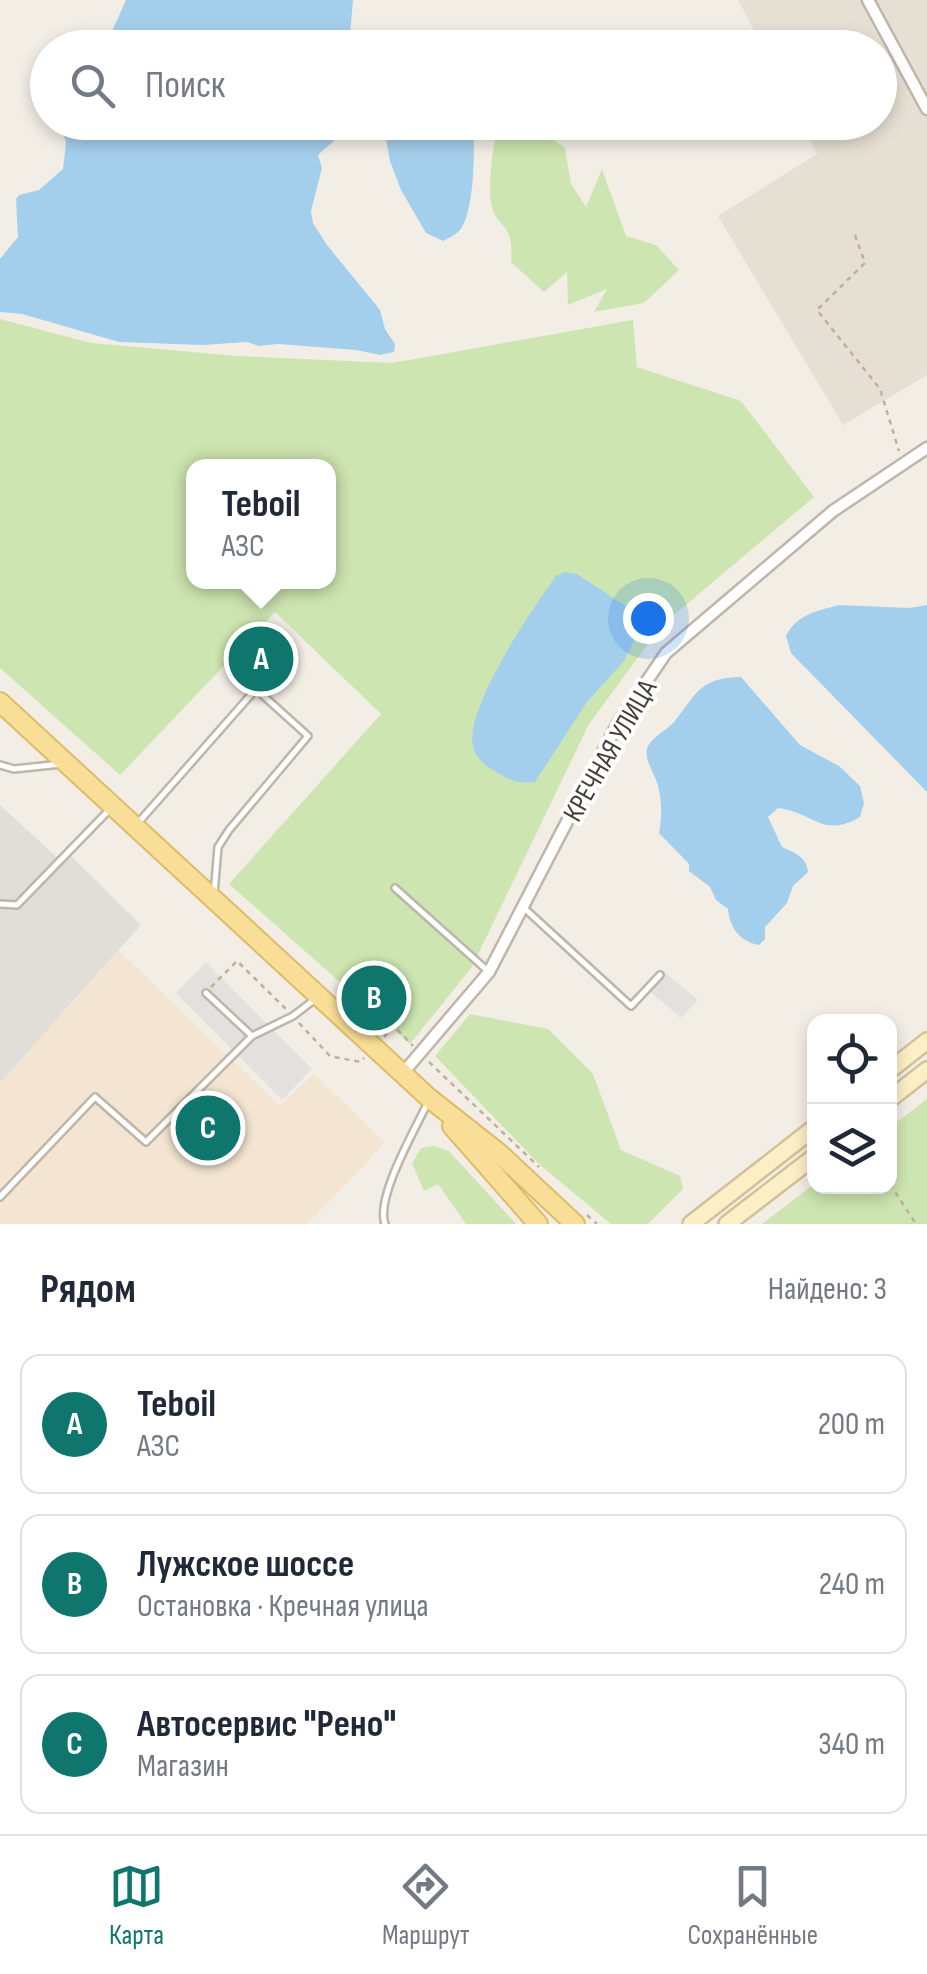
<!DOCTYPE html>
<html lang="ru">
<head>
<meta charset="utf-8">
<style>
  :root { --surface:#fff; --page:#f2f2f3; --text:#1f2937; --muted:#747a83; --line:#e0e1e3; --accent:#0f766e }
  body { margin:0; font-family:"Sofia Sans Condensed",sans-serif; background:var(--page); color:var(--text) }
  .controls { position:absolute; right:30px; bottom:30px; display:grid; overflow:hidden; border-radius:20px; box-shadow:0 5px 15px #0003 }
  .controls button { width:90px; height:90px; display:grid; place-items:center; padding:0; border:0; border-bottom:2px solid var(--line); background:var(--surface); color:var(--text); font:50px sans-serif }
  .you { position:absolute; left:648px; top:618px; width:35px; height:35px; margin:-25px; border:8px solid #fff; border-radius:50%; background:#1a73e8; box-shadow:0 0 0 15px #1a73e833 }
  .badge { display:grid; place-items:center; width:65px; height:65px; border-radius:50%; background:var(--accent); color:#fff; font-size:32px; font-weight:700 }
  .pin { position:absolute; translate:-50% -50%; border:5px solid #fff; box-shadow:0 2px 10px #0006 }
  .popup { position:absolute; left:186px; top:459px; width:150px; height:130px; box-sizing:border-box; display:grid; place-content:center; border-radius:20px; background:var(--surface); filter:drop-shadow(0 2px 8px #0005); font-size:32px; white-space:nowrap; color:var(--muted) }
  .popup b { font-size:38px; color:var(--text) }
  .popup::after { content:''; position:absolute; left:50%; top:100%; margin-left:-20px; border:20px solid transparent; border-top-color:var(--surface) }
  .list { margin:0; padding:0; list-style:none }
  h2 { display:flex; justify-content:space-between; align-items:center; height:130px; margin:0; padding:0 40px; font-size:42px }
  h2 small { font-size:32px; font-weight:400; color:var(--muted) }
  .list li { display:grid; grid-template-columns:65px 1fr auto; gap:30px; align-items:center; box-sizing:border-box; height:140px; margin:0 20px 20px; padding:0 20px; border:2px solid var(--line); border-radius:20px }
  .list b { display:block; font-size:38px; white-space:nowrap }
  .list p { margin:0; font-size:32px; white-space:nowrap; color:var(--muted) }
  .list em { font-size:32px; font-style:normal; color:var(--muted) }
  .icon { flex:none; width:55px; height:55px; fill:none; stroke:currentColor; stroke-width:2; stroke-linecap:round; stroke-linejoin:round }
  .map { position:relative; flex:none; width:927px; height:1224px; overflow:hidden }
  .search { position:absolute; background:var(--surface); box-shadow:0 5px 15px #0003; left:30px; right:30px; top:30px; height:110px; display:flex; align-items:center; gap:25px; box-sizing:border-box; padding:0 35px; border-radius:55px; color:var(--muted); font-size:38px }
  .sheet { height:610px; background:var(--surface) }
  nav { display:flex; justify-content:space-around; align-items:center; box-sizing:border-box; height:140px; border-top:2px solid var(--line); background:var(--surface); font-size:28px; color:var(--muted) }
  nav a { display:grid; justify-items:center; gap:5px }
  nav .on { color:var(--accent) }
  .map>svg:first-child { display:block }
</style>
</head>
<body>
<div class="map">
<svg width="927" height="1224" viewBox="0 0 927 1224">
  <rect width="100%" height="100%" fill="#f2eee6"/>
  <!-- residential -->
  <path fill="#e6e0d4" d="M 738,0 L 927,0 L 927,375 L 843,425 L 718,216 L 817,154 L 801,123 L 880,122 L 880,48 L 763,47 Z"/>
  <!-- commercial -->
  <path fill="#f3e5d1" d="M 119,951 L 280,1106 L 314,1074 L 385,1143 L 307,1224 L 0,1224 L 0,1083 Z"/>
  <!-- industrial -->
  <path fill="#e1ddd7" d="M 0,805 L 63,863 L 71,856 L 141,925 L 0,1083 Z"/>
  <!-- green -->
  <g fill="#cde5b0" fill-rule="evenodd">
    <path d="M 499,123 L 530,123 L 565,148 L 571,184 L 586,207 L 602,169 L 626,236 L 656,245 L 679,270 L 644,303 L 594,312 L 607,289 L 568,305 L 567,272 L 544,292 L 511,262 C 515,221 496,230 491,203 C 488,185 493,140 499,123 Z"/>
    <path d="M 0,319 L 91,343 L 237,356 L 392,363 L 633,320 L 637,367 L 741,401 L 814,497 L 662,625 L 589,724 L 472,967 L 410,1044 L 229,884 L 381,714 L 275,612 L 120,775 L 0,668 ZM 194,467 L 328,467 L 328,582 L 194,582 Z"/>
    <path d="M 470,1014 L 548,1029 L 593,1074 L 621,1150 L 680,1176 L 683,1189 L 648,1224 L 611,1224 L 539,1164 L 435,1056 Z"/>
    <path d="M 927,1099 L 927,1224 L 762,1224 L 814,1184 L 890,1186 L 890,1127 Z"/>
    <path d="M 434,1146 L 449,1151 L 516,1224 L 466,1224 L 438,1184 L 424,1191 L 412,1163 L 421,1148 Z"/>
  </g>
  <!-- parking -->
  <g fill="#e3e1de">
    <path d="M 206,962 L 312,1069 L 282,1100 L 176,993 Z"/>
    <path d="M 663,971 L 698,1000 L 681,1018 L 647,989 Z"/>
  </g>
  <!-- water -->
  <g fill="#a4cfec">
    <path d="M 126,0 L 353,0 L 349,47 L 105,47 Z"/>
    <path d="M 60,123 L 335,123 L 337,138 L 318,155 L 322,168 L 311,211 L 313,223 L 327,245 L 380,310 L 385,329 L 395,344 L 394,352 L 380,355 L 356,350 L 278,344 L 259,346 L 247,342 L 203,345 L 119,342 L 22,314 L 0,312 L 0,259 L 18,237 L 16,199 L 19,195 L 39,190 L 63,169 L 66,142 Z"/>
    <path d="M 387,123 L 472,123 C 476,144 474,209 462,227 C 458,234 451,237 443,241 L 426,233 L 401,190 L 390,161 L 386,139 Z"/>
    <path d="M 564,572 L 577,574 L 633,611 L 639,630 L 624,661 L 587,702 L 535,782 C 516,784 509,780 493,770 C 484,765 476,757 473,747 C 464,708 533,608 556,576 Z"/>
    <path d="M 839,605 L 909,608 L 927,605 L 927,792 L 791,653 L 786,636 C 797,614 817,611 839,605 Z"/>
    <path d="M 741,677 L 800,745 L 839,766 L 860,786 L 864,803 L 860,817 C 823,839 813,812 778,808 L 768,817 L 782,847 C 794,852 807,857 808,872 L 793,886 L 787,903 L 765,927 L 765,939 L 759,945 C 740,941 730,929 728,909 L 716,900 L 710,887 L 689,871 L 689,864 L 659,833 C 662,817 662,802 658,786 C 656,775 644,761 647,749 C 650,738 666,731 674,722 C 697,694 698,678 741,677 Z"/>
  </g>
  <g fill="none" stroke-linecap="round" stroke-linejoin="round">
    <!-- service casing -->
    <g stroke="#bdb6a9" stroke-width="10">
      <g id="service">
        <path d="M 0,765 L 14,769 L 61,764"/>
        <path d="M 138,823 L 256,689 L 308,736 L 229,830 L 218,847 L 214,894"/>
        <path d="M 395,888 L 489,972"/>
        <path d="M 0,904 L 17,905 L 111,808"/>
        <path d="M 523,907 L 631,1006 L 660,975"/>
        <path d="M 206,993 L 252,1036"/>
        <path d="M 0,1197 L 95,1097 L 146,1142 L 252,1036 L 293,1016 L 314,1000"/>
        <path d="M 385,1224 C 375,1198 416,1128 428,1102"/>
      </g>
    </g>
    <!-- minor casing -->
    <g stroke="#bdb6a9" stroke-width="15">
      <g id="minor">
        <path d="M 868,0 L 927,109"/>
        <path d="M 403,1073 L 489,972 L 617,725 L 666,653 L 833,511 L 927,448"/>
      </g>
    </g>
    <!-- secondary casing -->
    <g stroke="#d0c197" stroke-width="20">
      <g id="secondary">
        <path d="M 890,1070 L 927,1041"/>
        <path d="M 890,1099 L 927,1070"/>
        <path d="M 691,1224 L 814,1128"/>
        <path d="M 727,1224 L 814,1157"/>
      </g>
    </g>
    <!-- primary casing -->
    <g stroke="#debb68" stroke-width="22">
      <g id="primary">
        <path d="M 0,702 L 429,1098 L 500,1154 L 575,1224"/>
        <path d="M 452,1126 L 538,1224"/>
      </g>
    </g>
    <!-- path -->
    <g stroke="#beb19a" stroke-width="2.5" stroke-dasharray="5 5" stroke-linecap="butt">
      <path d="M 855,235 L 865,263 L 817,310 L 880,389 L 899,451"/>
      <path d="M 211,987 L 237,961 L 287,1010"/>
      <path d="M 299,1023 L 330,1056 L 360,1062 L 364,1058"/>
      <path d="M 384,1037 L 394,1026 L 413,1046"/>
      <path d="M 429,1062 L 539,1167"/>
      <path d="M 890,1184 L 916,1224"/>
      <path d="M 587,1215 L 597,1224"/>
    </g>
    <!-- service -->
    <use href="#service" stroke="#fff" stroke-width="5"/>
    <!-- minor -->
    <use href="#minor" stroke="#fff" stroke-width="10"/>
    <!-- secondary -->
    <use href="#secondary" stroke="#fcefc6" stroke-width="15"/>
    <!-- primary -->
    <use href="#primary" stroke="#f9de97" stroke-width="18"/>
  </g>
  <g text-anchor="middle" stroke-width="8" stroke-linejoin="round" paint-order="stroke">
    <!-- street labels -->
    <g font-size="28" fill="#443e35" stroke="#fff">
      <text transform="translate(609 750) rotate(-60)" y="10">КРЕЧНАЯ УЛИЦА</text>
    </g>
  </g>
</svg>
<div class="controls">
<button><svg class="icon" aria-label="locate" viewBox="0 0 24 24"><circle cx="12" cy="12" r="6"/><path d="M12 2v4M12 18v4M2 12h4M18 12h4"/></svg></button>
<button><svg class="icon" aria-label="layers" viewBox="0 0 24 24"><path d="M12 4l9 5-9 5-9-5zM3 14l9 5 9-5"/></svg></button>
</div>
<div class="you"></div>
<div class="pin badge" style="left:261px;top:659px">A</div>
<div class="popup"><b>Teboil</b>АЗС</div>
<div class="pin badge" style="left:374px;top:998px">B</div>
<div class="pin badge" style="left:208px;top:1128px">C</div>
<div class="search"><svg class="icon" aria-label="search" viewBox="0 0 24 24"><circle cx="10" cy="10" r="6"/><path d="M15 15l6 6"/></svg>Поиск</div>
</div>
<section class="sheet">
<h2>Рядом<small>Найдено: 3</small></h2>
<ul class="list">
<li><span class="badge">A</span><div><b>Teboil</b><p>АЗС</p></div><em>200 m</em></li>
<li><span class="badge">B</span><div><b>Лужское шоссе</b><p>Остановка · Кречная улица</p></div><em>240 m</em></li>
<li><span class="badge">C</span><div><b>Автосервис &quot;Рено&quot;</b><p>Магазин</p></div><em>340 m</em></li>
</ul>
</section>
<nav>
<a class="on"><svg class="icon" aria-label="map" viewBox="0 0 24 24"><path d="M3 6l6-2 6 2 6-2v14l-6 2-6-2-6 2zM9 4v14M15 6v14"/></svg>Карта</a>
<a><svg class="icon" aria-label="directions" viewBox="0 0 24 24"><path d="M12 3l9 9-9 9-9-9zM9 14v-3h6M13 9l2 2-2 2"/></svg>Маршрут</a>
<a><svg class="icon" aria-label="saved" viewBox="0 0 24 24"><path d="M7 4h10v16l-5-4-5 4z"/></svg>Сохранённые</a>
</nav>
</body>
</html>
